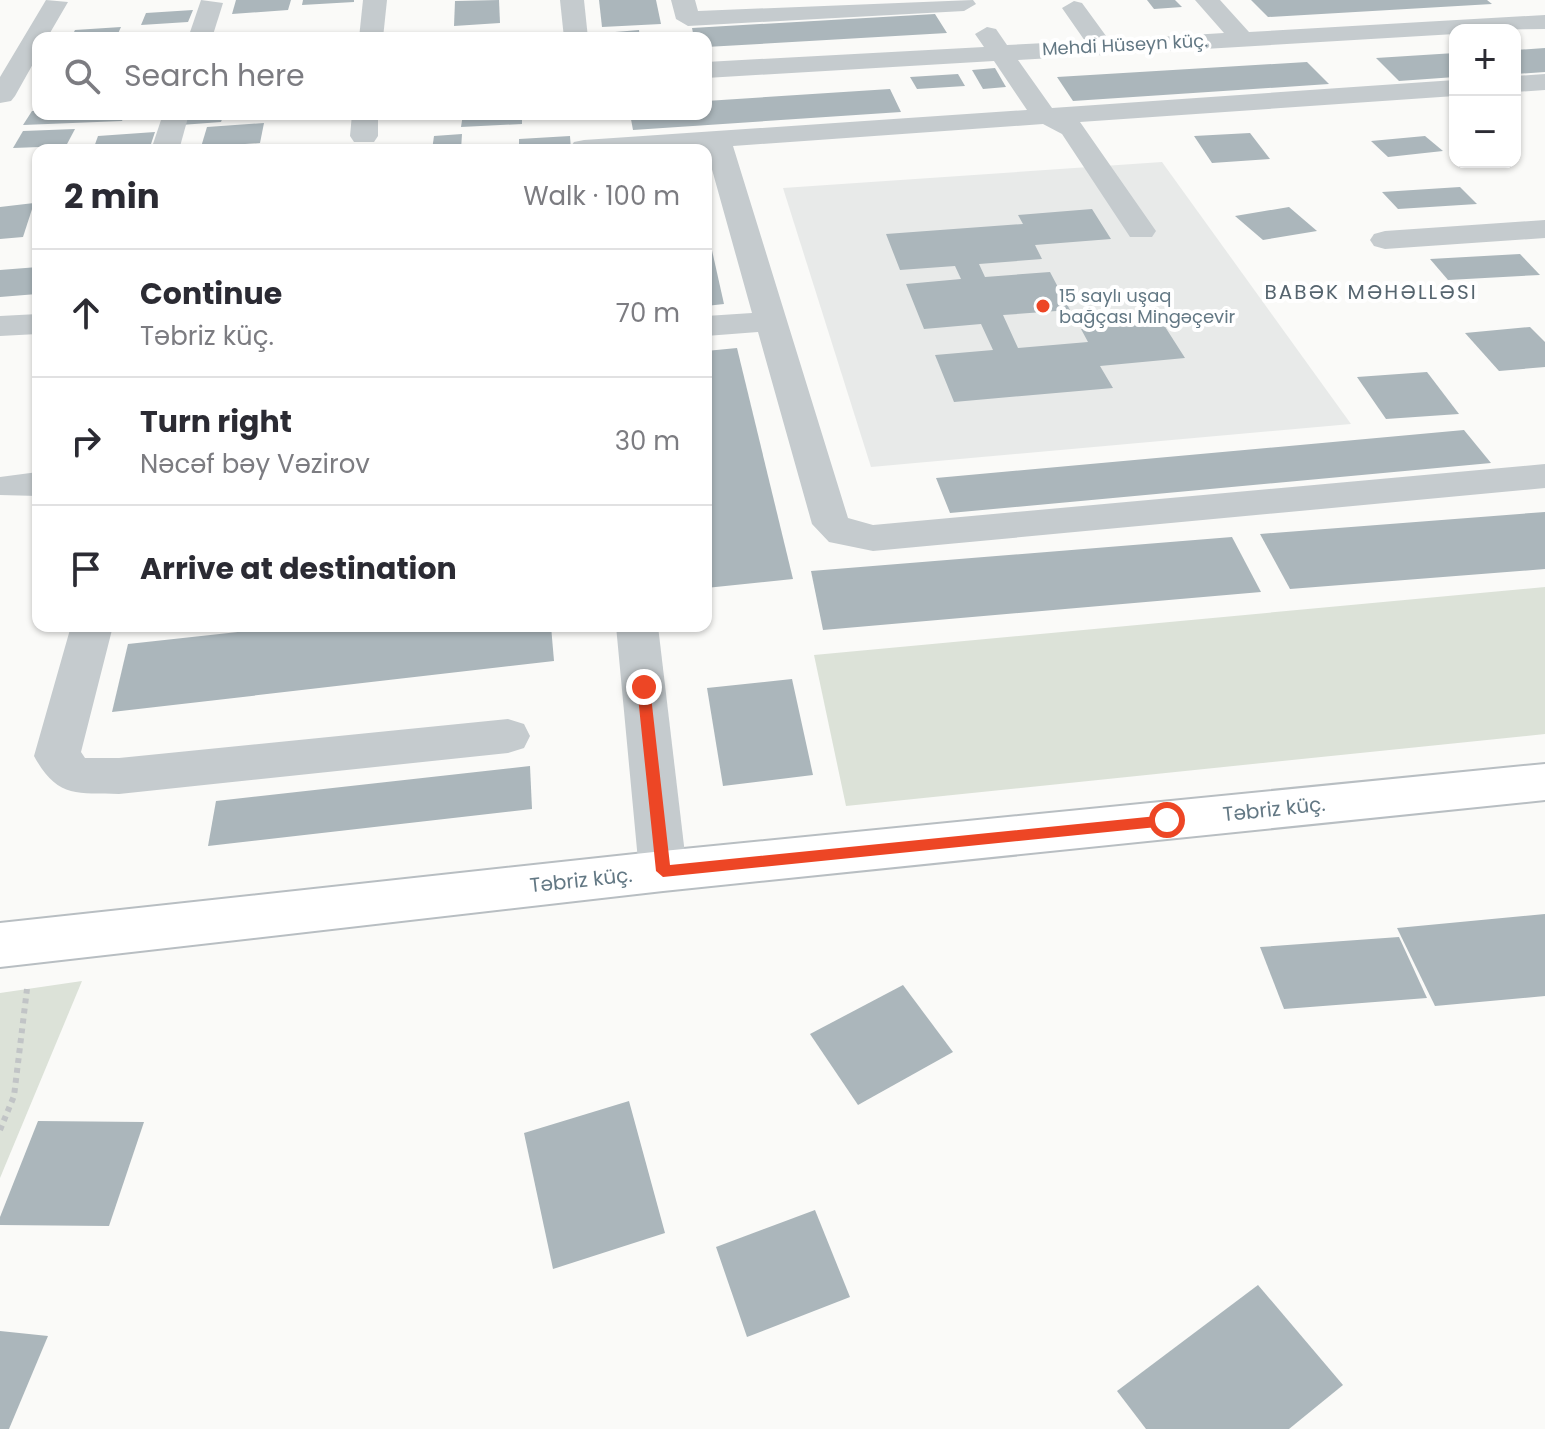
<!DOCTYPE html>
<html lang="en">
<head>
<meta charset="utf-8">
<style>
  :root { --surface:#fff; --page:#f7f7f7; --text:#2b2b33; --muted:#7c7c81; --line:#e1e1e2 }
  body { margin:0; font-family:Poppins,sans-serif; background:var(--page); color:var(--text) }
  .controls { position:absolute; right:24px; top:24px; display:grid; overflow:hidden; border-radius:16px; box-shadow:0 2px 6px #0004 }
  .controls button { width:72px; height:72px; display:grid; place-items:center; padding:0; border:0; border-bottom:2px solid var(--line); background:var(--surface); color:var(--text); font:40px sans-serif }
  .stop { position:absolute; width:24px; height:24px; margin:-18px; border:6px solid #ed4625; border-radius:50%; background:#fff }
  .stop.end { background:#ed4625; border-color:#fff; box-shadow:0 2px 8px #0008 }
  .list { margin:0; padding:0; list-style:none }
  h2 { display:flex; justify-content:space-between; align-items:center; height:104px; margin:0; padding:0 32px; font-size:34px }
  h2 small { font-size:26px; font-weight:400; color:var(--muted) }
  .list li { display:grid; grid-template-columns:52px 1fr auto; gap:24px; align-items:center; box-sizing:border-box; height:128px; padding:0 32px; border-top:2px solid var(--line) }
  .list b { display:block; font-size:30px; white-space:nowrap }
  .list p { margin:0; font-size:26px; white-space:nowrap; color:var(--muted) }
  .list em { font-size:26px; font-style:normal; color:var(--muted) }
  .icon { flex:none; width:44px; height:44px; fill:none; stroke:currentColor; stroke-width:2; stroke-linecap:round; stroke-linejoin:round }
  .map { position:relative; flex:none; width:1545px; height:1429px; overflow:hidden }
  .search { position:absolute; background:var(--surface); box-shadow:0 2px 6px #0004; left:32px; top:32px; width:680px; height:88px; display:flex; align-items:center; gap:20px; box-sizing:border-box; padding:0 28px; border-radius:16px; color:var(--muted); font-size:30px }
  .panel { position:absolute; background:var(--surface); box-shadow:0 2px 6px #0004; left:32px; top:144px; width:680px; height:488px; border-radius:16px }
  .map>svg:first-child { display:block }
</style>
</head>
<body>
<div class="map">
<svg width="1545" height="1429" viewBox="0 0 1545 1429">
  <rect width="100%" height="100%" fill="#fafaf8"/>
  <!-- built -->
  <path fill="#e8eae9" d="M 1162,162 L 1351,424 L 871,467 L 783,188 Z"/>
  <!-- green -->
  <g fill="#dce2d8">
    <path d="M 1545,587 L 1545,734 L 846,806 L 814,655 Z"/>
    <path d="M 82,981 L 0,1178 L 0,993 Z"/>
  </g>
  <!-- building -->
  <g fill="#abb6bb">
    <path d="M 236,0 L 291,0 L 288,10 L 232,14 Z"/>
    <path d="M 303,0 L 354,0 L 354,2 L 302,5 Z"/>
    <path d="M 499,0 L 500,23 L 454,26 L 455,1 Z"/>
    <path d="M 599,0 L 656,0 L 661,24 L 602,27 Z"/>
    <path d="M 1147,0 L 1175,0 L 1182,7 L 1154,9 Z"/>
    <path d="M 1251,0 L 1487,0 L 1492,4 L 1268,17 Z"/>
    <path d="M 193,10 L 188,22 L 141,25 L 146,13 Z"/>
    <path d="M 935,14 L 947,33 L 706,47 L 706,38 L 694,38 L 692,28 Z"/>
    <path d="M 121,27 L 116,38 L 71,38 L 75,30 Z"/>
    <path d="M 639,30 L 640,38 L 616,38 L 615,32 Z"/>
    <path d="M 1545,48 L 1545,72 L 1515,74 L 1515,50 Z"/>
    <path d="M 1455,53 L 1455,77 L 1399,81 L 1376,58 Z"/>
    <path d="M 1307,62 L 1329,84 L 1073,101 L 1057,77 Z"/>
    <path d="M 995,68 L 1006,87 L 983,89 L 972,70 Z"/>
    <path d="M 958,74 L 965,86 L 917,89 L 910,77 Z"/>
    <path d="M 890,89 L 901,112 L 633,130 L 630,114 L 706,114 L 706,101 Z"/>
    <path d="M 32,111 L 38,111 L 38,114 L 125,114 L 122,121 L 23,125 Z"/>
    <path d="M 185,114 L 224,114 L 221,122 L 181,125 Z"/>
    <path d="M 463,114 L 522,114 L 522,124 L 461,127 Z"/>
    <path d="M 264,123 L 260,143 L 201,147 L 207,127 Z"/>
    <path d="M 75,129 L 66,146 L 13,148 L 23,131 Z"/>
    <path d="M 155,132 L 149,150 L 93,150 L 98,136 Z"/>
    <path d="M 1250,133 L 1270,159 L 1212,163 L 1194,136 Z"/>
    <path d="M 462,134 L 461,150 L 432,150 L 434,136 Z"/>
    <path d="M 570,136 L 571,150 L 519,150 L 519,139 Z"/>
    <path d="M 1425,136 L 1443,151 L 1388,157 L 1371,141 Z"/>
    <path d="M 1460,187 L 1477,204 L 1398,209 L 1382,192 Z"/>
    <path d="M 34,203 L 23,237 L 0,239 L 0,207 Z"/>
    <path d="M 1289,207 L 1317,231 L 1263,240 L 1235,216 Z"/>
    <path d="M 1092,209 L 1111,239 L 1035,245 L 1042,259 L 979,264 L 985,277 L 1050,272 L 1070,310 L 1003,315 L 1018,348 L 1088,342 L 1081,329 L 1162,322 L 1185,358 L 1100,366 L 1113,388 L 954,402 L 935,355 L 993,350 L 981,324 L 924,329 L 906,284 L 961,279 L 955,266 L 900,270 L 886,234 L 1023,224 L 1018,215 Z"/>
    <path d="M 706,228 L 707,228 L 724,304 L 706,306 Z"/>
    <path d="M 1520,254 L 1540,275 L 1448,280 L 1430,259 Z"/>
    <path d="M 38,267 L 37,294 L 0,297 L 0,270 Z"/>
    <path d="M 1530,327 L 1545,342 L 1545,367 L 1499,371 L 1465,333 Z"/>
    <path d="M 737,348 L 793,579 L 706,588 L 706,351 Z"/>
    <path d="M 1427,372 L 1459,414 L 1386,419 L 1357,377 Z"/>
    <path d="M 1464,430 L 1491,463 L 950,513 L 936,478 Z"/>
    <path d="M 1545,512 L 1545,569 L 1290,589 L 1260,534 Z"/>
    <path d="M 1232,537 L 1261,592 L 823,630 L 811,571 Z"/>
    <path d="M 292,626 L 551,626 L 554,661 L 112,712 L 128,644 Z"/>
    <path d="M 792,679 L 813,775 L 723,786 L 707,688 Z"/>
    <path d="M 530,766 L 532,809 L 208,846 L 216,801 Z"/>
    <path d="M 1545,914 L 1545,996 L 1435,1006 L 1397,928 Z"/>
    <path d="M 1399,937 L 1427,998 L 1284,1009 L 1260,947 Z"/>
    <path d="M 903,985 L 953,1052 L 858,1105 L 810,1034 Z"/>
    <path d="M 629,1101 L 665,1233 L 553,1269 L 524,1133 Z"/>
    <path d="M 38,1121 L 144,1122 L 109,1226 L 0,1225 L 0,1217 Z"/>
    <path d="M 815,1210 L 850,1297 L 747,1337 L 716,1247 Z"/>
    <path d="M 1258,1285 L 1343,1385 L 1289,1429 L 1146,1429 L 1117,1391 Z"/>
    <path d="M 0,1331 L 48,1336 L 9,1429 L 0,1429 Z"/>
  </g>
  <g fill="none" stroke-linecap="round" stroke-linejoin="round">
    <!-- major casing -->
    <g stroke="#b8bec2" stroke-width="4">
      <path id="major" d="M 1545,764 L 1545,800 L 663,891 L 0,967 L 0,923 L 663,851 Z"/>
    </g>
    <!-- path -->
    <path stroke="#c1c4c6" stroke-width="6" stroke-dasharray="5 5" stroke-linecap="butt" d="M 0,1130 L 14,1096 L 27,989"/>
    <!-- minor -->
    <g fill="#c5cbce" fill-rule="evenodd">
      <path d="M 46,0 L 68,2 L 47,38 L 38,38 L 38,55 L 15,96 L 11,101 L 0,103 L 0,77 Z"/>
      <path d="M 201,0 L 223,3 L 212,38 L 188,38 Z"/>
      <path d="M 363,0 L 387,0 L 383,38 L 359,38 Z"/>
      <path d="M 560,0 L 584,0 L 588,38 L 564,38 Z"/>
      <path d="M 671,0 L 695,0 L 698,11 L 973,0 L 976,4 L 964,11 L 688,26 L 676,19 Z"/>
      <path d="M 1195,0 L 1220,0 L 1249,32 L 1545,15 L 1545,29 L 1455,30 L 1455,34 L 1018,60 L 1052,108 L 1455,80 L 1455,96 L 1080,122 L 1156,231 L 1152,237 L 1130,237 L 1062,134 L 1043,124 L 733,146 L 848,518 L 873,525 L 1545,464 L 1545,488 L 873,551 L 829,542 L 812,524 L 758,332 L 706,336 L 706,316 L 752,313 L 706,148 L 570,148 L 574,142 L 584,140 L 1027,110 L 994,61 L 706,78 L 706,62 L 984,47 L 975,34 L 987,27 L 996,29 L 1007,45 L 1085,41 L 1062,8 L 1074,1 L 1082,3 L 1109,40 L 1224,33 Z"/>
      <path d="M 1545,74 L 1545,90 L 1515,92 L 1515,76 Z"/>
      <path d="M 163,114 L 189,114 L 179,150 L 151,150 Z"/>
      <path d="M 352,114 L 378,114 L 378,136 L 374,142 L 354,142 L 350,136 Z"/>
      <path d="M 1545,220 L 1545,238 L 1385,249 L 1374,246 L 1370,240 L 1374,234 L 1385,231 Z"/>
      <path d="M 38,314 L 38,334 L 0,336 L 0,316 Z"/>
      <path d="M 38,472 L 38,496 L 0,495 L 0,477 Z"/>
      <path d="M 71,626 L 113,626 L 81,752 L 85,758 L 119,758 L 508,719 L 524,724 L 530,736 L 524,748 L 508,753 L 119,794 C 76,793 57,798 34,756 Z"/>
      <path d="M 616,626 L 658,626 L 687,871 L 680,885 L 663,891 L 646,885 L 639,871 Z"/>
    </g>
    <!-- major -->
    <use href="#major" fill="#fff" fill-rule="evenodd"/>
  </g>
  <!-- route -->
  <path fill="#ed4625" d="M 644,683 L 650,687 L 670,865 L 1167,815 L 1174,820 L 1167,826 L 663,877 L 656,871 L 637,687 Z"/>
  <!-- markers -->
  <circle fill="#ed4625" stroke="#fff" stroke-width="3" cx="1043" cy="306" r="8"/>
  <g text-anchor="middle" stroke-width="8" stroke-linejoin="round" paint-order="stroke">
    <!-- far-street labels -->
    <g font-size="18" fill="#637884" stroke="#fff">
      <text transform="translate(1125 45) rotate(-3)" y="6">Mehdi Hüseyn küç.</text>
    </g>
    <!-- far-poi labels -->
    <g font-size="18" fill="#637884" stroke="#fff" text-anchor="start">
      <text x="1059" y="302">15 saylı uşaq<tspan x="1059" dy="21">bağçası Mingəçevir</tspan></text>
    </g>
    <!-- far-quarter labels -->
    <g font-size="20" letter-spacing="2" fill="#56656f" stroke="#fff">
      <text x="1371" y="299">BABƏK MƏHƏLLƏSI</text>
    </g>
    <!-- street labels -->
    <g font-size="20" fill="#637884" stroke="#fff">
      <text transform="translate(1274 809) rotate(-6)" y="7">Təbriz küç.</text>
      <text transform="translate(581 880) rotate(-6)" y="7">Təbriz küç.</text>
    </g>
  </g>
</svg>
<div class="controls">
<button>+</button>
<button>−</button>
</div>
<div class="stop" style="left:1167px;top:820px"></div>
<div class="stop end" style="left:644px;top:687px"></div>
<div class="search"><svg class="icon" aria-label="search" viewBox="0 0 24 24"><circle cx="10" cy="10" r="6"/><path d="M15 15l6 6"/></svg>Search here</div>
<section class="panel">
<h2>2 min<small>Walk · 100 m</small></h2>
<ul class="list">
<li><svg class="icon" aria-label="ahead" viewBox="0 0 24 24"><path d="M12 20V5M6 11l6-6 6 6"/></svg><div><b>Continue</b><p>Təbriz küç.</p></div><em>70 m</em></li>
<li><svg class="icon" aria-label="right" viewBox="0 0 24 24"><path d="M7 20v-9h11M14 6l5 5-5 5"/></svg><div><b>Turn right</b><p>Nəcəf bəy Vəzirov</p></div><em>30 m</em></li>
<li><svg class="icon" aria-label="arrive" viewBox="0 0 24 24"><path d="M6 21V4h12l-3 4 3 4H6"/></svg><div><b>Arrive at destination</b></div></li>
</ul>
</section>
</div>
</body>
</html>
